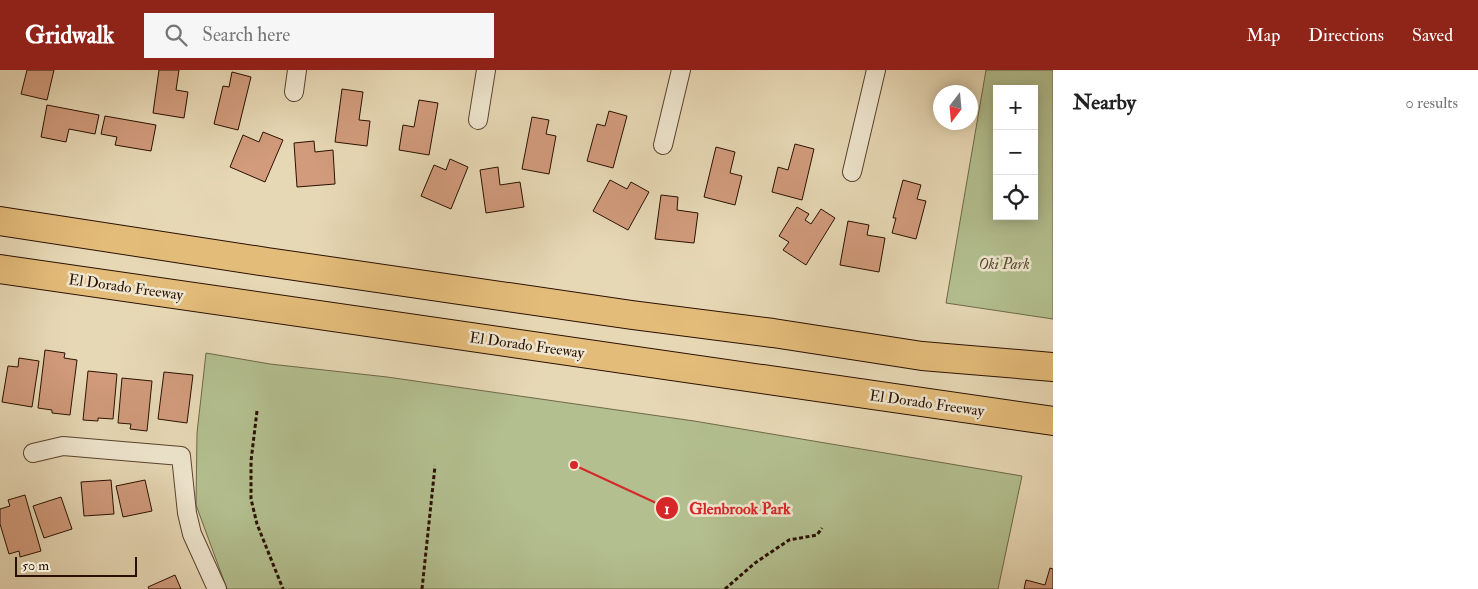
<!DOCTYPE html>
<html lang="en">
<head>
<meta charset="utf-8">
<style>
  :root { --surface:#fff; --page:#f6f6f6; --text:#222; --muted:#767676; --line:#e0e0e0; --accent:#8f2418 }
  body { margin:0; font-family:"IM FELL Double Pica",serif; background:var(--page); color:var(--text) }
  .controls { position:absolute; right:15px; top:15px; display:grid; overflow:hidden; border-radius:0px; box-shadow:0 2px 12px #0003 }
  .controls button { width:45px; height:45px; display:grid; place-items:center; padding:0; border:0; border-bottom:1px solid var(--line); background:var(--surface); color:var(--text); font:25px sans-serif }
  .compass { position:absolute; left:933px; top:15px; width:45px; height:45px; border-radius:50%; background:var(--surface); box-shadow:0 2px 12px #0003; rotate:196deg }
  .scale { position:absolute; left:15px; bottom:12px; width:122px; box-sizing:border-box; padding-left:5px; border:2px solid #2a1000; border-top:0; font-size:14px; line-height:18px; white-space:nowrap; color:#2a1000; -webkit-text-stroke:4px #efe6cf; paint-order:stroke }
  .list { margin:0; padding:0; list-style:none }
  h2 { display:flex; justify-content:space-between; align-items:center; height:65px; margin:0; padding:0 20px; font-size:21px }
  h2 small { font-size:16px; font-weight:400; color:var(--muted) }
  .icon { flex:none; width:28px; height:28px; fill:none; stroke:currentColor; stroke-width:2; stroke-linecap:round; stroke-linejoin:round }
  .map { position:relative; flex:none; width:1053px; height:519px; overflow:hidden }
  header { display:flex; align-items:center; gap:30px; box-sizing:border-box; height:70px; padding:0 25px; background:var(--accent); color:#fff }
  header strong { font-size:24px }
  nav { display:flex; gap:28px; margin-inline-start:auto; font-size:18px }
  .search { width:350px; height:45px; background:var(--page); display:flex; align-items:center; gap:12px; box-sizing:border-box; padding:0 18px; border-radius:0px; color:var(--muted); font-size:19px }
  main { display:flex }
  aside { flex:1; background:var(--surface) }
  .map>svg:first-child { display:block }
</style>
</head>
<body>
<header>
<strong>Gridwalk</strong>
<div class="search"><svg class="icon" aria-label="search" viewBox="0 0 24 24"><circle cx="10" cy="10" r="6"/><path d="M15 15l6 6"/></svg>Search here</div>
<nav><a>Map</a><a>Directions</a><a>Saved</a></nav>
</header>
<main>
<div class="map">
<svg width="1053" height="519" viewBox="0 0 1053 519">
  <rect width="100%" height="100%" fill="#e7d8b5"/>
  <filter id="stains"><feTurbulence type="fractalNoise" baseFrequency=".004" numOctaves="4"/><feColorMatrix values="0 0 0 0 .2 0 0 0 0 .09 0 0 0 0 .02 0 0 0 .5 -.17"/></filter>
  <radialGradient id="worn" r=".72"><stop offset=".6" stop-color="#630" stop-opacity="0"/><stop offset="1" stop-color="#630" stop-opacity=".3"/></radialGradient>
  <!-- green -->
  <g fill="#b3bf8f" stroke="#6e6848" fill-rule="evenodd">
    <path d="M 986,0 L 1053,0 L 1053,249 L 946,233 ZM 997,19 L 1034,19 L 1034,146 L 997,146 Z"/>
    <path d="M 206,283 L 270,294 L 387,307 L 694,351 L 1022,406 L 998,519 L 227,519 L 196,435 L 197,363 Z"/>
  </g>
  <!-- building -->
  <g fill="#d19b7c" stroke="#2a1000">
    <path d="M 27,0 L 54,0 L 47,30 L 21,24 Z"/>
    <path d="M 159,0 L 179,0 L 176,20 L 188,22 L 184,48 L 153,43 Z"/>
    <path d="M 232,2 L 251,7 L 238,60 L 214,54 L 223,16 L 229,17 Z"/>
    <path d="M 342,19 L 363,22 L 359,50 L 370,51 L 367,76 L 335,72 Z"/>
    <path d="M 419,30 L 438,33 L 429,85 L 399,80 L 403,55 L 414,57 Z"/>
    <path d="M 47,35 L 99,45 L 95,64 L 69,59 L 66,72 L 41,67 Z"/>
    <path d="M 609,41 L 627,46 L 613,98 L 587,91 L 597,54 L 605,56 Z"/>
    <path d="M 105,46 L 156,55 L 151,81 L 115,75 L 117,67 L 101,64 Z"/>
    <path d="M 532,47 L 549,50 L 546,64 L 556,66 L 549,104 L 522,99 Z"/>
    <path d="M 263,62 L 283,70 L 265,112 L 230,97 L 243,65 L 259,72 Z"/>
    <path d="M 314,71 L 315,82 L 333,80 L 335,114 L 297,117 L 294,73 Z"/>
    <path d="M 795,74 L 814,79 L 802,130 L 772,122 L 778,97 L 788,100 Z"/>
    <path d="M 716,77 L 735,82 L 730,103 L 742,106 L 735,135 L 704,127 Z"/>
    <path d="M 450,89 L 468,97 L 451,139 L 421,126 L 434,95 L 446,100 Z"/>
    <path d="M 498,97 L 500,115 L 520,112 L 524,137 L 486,143 L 480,100 Z"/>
    <path d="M 610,110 L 627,119 L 631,112 L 649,122 L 628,160 L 593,141 Z"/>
    <path d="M 903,110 L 921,115 L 917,129 L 926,131 L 916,169 L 892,163 L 896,148 L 893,148 Z"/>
    <path d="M 661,125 L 678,127 L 677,140 L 698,143 L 694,173 L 655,169 Z"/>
    <path d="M 797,137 L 809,144 L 805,150 L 811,154 L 821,139 L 835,148 L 806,195 L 783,180 L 789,172 L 779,166 Z"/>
    <path d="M 848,151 L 869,155 L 867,165 L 885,168 L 879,202 L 840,195 Z"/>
    <path d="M 45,280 L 65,283 L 64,288 L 77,290 L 70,345 L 52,343 L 52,340 L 38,338 Z"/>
    <path d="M 19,288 L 39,291 L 32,337 L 2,332 L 8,296 L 18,297 Z"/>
    <path d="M 88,301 L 117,304 L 113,349 L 98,348 L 98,351 L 83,350 Z"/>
    <path d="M 164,302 L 193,305 L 187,353 L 158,349 Z"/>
    <path d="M 122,308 L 152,311 L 147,361 L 130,359 L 131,354 L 118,353 Z"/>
    <path d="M 111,410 L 114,444 L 84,446 L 81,412 Z"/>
    <path d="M 145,410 L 152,441 L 123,447 L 116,416 Z"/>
    <path d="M 25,425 L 41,481 L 20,487 L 19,481 L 9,484 L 0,454 L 0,439 L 10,436 L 8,430 Z"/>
    <path d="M 61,427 L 72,459 L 44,468 L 33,436 Z"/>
    <path d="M 1050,498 L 1053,499 L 1053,519 L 1024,519 L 1026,510 L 1045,515 Z"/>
    <path d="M 175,505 L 181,519 L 149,519 L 148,517 Z"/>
  </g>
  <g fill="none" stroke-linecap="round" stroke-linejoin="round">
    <!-- minor casing -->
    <g stroke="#59422d" stroke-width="20">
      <g id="minor">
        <path d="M 294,22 L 297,0"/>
        <path d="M 478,50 L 486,0"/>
        <path d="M 663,75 L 681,0"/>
        <path d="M 852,102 L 876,0"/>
        <path d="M 33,383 L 63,376 L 181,386 L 187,443 L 192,464 L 217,519"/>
      </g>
    </g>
    <!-- motorway casing -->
    <g stroke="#2a1000" stroke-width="30">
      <g id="motorway">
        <path d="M 0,151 L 267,192 L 632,245 L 773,263 L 922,286 L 1053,297"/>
        <path d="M 0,199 L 1053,351"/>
      </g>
    </g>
    <!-- path -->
    <g stroke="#2a1000" stroke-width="3" stroke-dasharray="4 2.5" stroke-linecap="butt">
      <path d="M 257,341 L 251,391 L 251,429 L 257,454 L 283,519"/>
      <path d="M 422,519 L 435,396"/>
      <path d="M 725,519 L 755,493 L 789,470 L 817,465 L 822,458"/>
    </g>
    <!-- minor -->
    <use href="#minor" stroke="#efe6cf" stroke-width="18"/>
    <!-- motorway -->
    <use href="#motorway" stroke="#e4bc7a" stroke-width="28"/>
  </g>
  <g text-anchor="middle" stroke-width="5" stroke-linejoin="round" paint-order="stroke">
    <!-- park labels -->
    <g font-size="15" font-style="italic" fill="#5a4d32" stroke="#efe6cf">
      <text x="1004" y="199">Oki Park</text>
    </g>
    <!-- street labels -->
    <g font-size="15" fill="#2a1000" stroke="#efe6cf">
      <text transform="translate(126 217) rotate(8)" y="5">El Dorado Freeway</text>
      <text transform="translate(527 275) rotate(8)" y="5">El Dorado Freeway</text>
      <text transform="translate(927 333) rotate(8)" y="5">El Dorado Freeway</text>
    </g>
  </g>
  <!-- callouts -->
  <path fill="none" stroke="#d62828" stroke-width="2" d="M574 395L667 438"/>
  <g fill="#d62828" stroke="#efe6cf" stroke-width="2">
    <circle cx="574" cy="395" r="5"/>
    <circle cx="667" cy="438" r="12"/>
  </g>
  <g font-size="15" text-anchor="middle" font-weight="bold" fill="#fff">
    <text x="667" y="444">1</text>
  </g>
  <g font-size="16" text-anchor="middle" font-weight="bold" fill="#d62828" stroke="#efe6cf" stroke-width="5" stroke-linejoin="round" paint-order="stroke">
    <text x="740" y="444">Glenbrook Park</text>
  </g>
  <rect width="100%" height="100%" filter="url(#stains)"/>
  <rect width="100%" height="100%" fill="url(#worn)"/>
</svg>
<div class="controls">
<button>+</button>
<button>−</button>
<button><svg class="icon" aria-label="locate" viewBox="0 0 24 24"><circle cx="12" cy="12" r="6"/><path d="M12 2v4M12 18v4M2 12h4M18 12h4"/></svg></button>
</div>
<svg class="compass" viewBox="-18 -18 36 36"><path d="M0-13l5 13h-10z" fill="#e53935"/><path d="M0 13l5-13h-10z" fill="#767676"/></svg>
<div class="scale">50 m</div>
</div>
<aside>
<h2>Nearby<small>0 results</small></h2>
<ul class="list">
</ul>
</aside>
</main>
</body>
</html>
